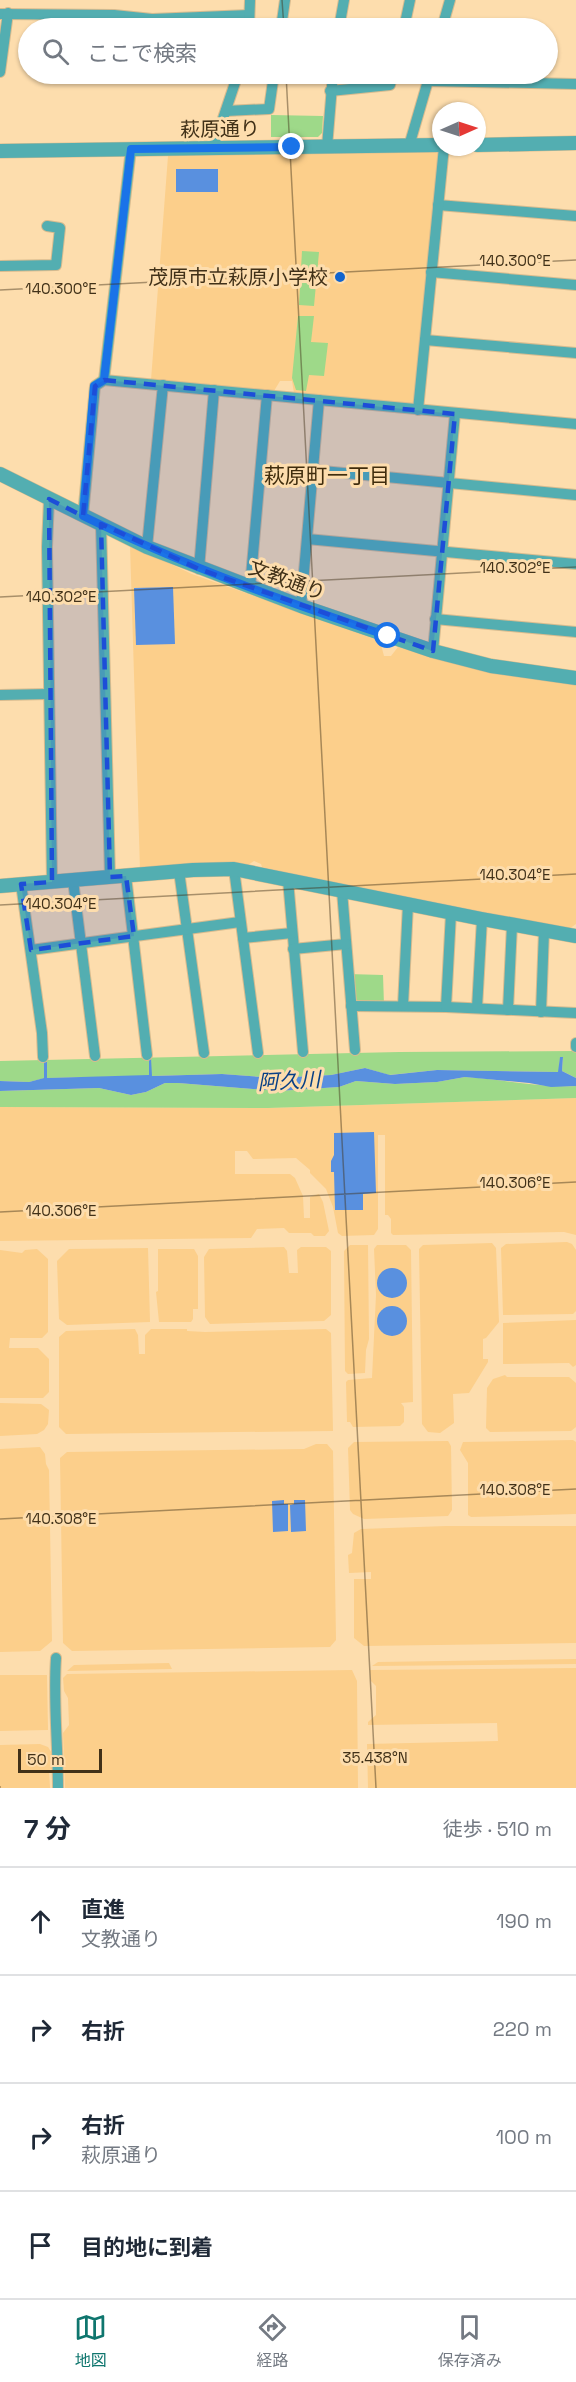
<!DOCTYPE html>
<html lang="ja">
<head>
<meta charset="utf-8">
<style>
  :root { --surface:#fff; --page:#f2f2f3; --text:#1f2937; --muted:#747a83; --line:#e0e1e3; --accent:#0f766e }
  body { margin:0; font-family:"Space Grotesk","Noto Sans JP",sans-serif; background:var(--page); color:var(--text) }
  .compass { position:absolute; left:432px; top:102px; width:54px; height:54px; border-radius:50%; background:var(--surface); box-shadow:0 2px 4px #0004; rotate:87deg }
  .scale { position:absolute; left:18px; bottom:15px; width:84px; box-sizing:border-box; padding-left:6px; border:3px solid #413118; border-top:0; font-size:16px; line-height:21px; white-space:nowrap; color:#413118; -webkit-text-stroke:4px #fdddad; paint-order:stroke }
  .stop { position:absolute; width:18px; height:18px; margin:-14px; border:4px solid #1a73e8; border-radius:50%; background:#fff }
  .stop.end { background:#1a73e8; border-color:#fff; box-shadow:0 2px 6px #0008 }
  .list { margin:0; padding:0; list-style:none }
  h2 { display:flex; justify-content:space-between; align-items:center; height:78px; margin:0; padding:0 24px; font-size:26px }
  h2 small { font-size:20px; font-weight:400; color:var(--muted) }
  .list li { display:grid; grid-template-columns:39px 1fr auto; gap:18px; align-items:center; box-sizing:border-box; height:108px; padding:0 24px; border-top:2px solid var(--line) }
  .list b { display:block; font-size:22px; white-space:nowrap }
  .list p { margin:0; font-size:20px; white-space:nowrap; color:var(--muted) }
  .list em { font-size:20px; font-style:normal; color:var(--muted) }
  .icon { flex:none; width:33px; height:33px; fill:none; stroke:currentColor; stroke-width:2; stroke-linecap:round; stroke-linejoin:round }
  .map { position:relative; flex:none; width:576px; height:1788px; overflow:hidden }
  .search { position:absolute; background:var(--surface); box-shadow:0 2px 4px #0004; left:18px; right:18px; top:18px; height:66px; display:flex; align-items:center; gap:15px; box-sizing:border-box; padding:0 21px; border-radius:33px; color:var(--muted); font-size:22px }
  .sheet { height:510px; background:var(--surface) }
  nav { display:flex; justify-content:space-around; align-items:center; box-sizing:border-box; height:84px; border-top:2px solid var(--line); background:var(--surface); font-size:16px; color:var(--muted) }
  nav a { display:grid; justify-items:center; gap:3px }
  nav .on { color:var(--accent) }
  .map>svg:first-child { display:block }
</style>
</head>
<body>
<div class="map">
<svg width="576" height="1788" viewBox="0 0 576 1788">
  <rect width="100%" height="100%" fill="#fdddad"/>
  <!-- built -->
  <g fill="#fccf8b">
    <path d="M 436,152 L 440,156 L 416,400 L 412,405 L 294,393 L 292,381 L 280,381 L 274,391 L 151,380 L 168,156 L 287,154 L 288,159 L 298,159 L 299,153 Z"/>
    <path d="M 130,545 L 192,574 L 380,641 L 384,656 L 391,656 L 398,647 L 477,669 L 576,684 L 576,924 L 569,929 L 280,871 L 262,867 L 261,864 L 254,861 L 248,865 L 235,863 L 140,869 Z"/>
    <path d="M 576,1098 L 576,1235 L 564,1232 L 393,1235 L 391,1233 L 391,1219 L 388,1215 L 385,1215 L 385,1135 L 378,1135 L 378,1229 L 374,1235 L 342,1236 L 338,1233 L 333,1207 L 326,1189 L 310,1173 L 310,1170 L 296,1158 L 253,1159 L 247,1151 L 235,1151 L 235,1174 L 290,1174 L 295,1178 L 303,1196 L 304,1218 L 310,1218 L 310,1197 L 319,1194 L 323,1202 L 329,1231 L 325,1236 L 314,1236 L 311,1233 L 289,1233 L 284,1228 L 257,1229 L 251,1238 L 0,1241 L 0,1107 L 268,1108 Z"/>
    <path d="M 567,1242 L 572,1244 L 576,1250 L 576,1311 L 573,1314 L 503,1315 L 501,1248 L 506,1244 Z"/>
    <path d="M 492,1243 L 496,1248 L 499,1322 L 486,1338 L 483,1339 L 483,1359 L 488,1359 L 488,1362 L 469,1393 L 453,1394 L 454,1423 L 440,1433 L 428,1432 L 422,1424 L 419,1249 L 423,1245 Z"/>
    <path d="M 350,1245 L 368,1245 L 369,1339 L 366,1350 L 365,1373 L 348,1374 L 345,1371 L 344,1251 Z"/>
    <path d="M 377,1245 L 406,1245 L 411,1250 L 413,1402 L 401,1403 L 404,1407 L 404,1422 L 400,1426 L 353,1427 L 350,1422 L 347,1422 L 346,1382 L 348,1380 L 372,1378 L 376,1295 L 374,1249 Z"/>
    <path d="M 284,1247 L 287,1251 L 289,1273 L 298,1273 L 297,1250 L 301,1247 L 326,1247 L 331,1251 L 331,1315 L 324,1321 L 210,1324 L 205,1317 L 204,1257 L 209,1249 Z"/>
    <path d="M 148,1248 L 150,1322 L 67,1325 L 59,1319 L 57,1261 L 69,1249 Z"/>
    <path d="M 37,1249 L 48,1259 L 48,1332 L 42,1338 L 10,1338 L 9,1348 L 38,1348 L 49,1359 L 49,1392 L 43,1398 L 0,1398 L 0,1250 L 22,1253 L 25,1250 Z"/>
    <path d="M 158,1249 L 194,1249 L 198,1256 L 198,1309 L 193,1309 L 193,1319 L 191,1322 L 159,1322 L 156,1292 L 158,1291 Z"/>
    <path d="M 576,1320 L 576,1365 L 573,1367 L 569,1363 L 503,1364 L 503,1323 Z"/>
    <path d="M 135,1329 L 138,1335 L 139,1354 L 145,1354 L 145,1335 L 151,1329 L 187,1329 L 187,1331 L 205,1332 L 326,1329 L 331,1333 L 333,1431 L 66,1434 L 59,1427 L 59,1337 L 66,1331 Z"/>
    <path d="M 505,1375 L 507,1377 L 569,1377 L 576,1383 L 576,1427 L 571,1431 L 490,1432 L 486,1428 L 487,1388 L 493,1379 Z"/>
    <path d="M 0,1403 L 41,1404 L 49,1410 L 48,1424 L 44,1430 L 37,1434 L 0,1436 Z"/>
    <path d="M 573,1440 L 576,1442 L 576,1514 L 471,1517 L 468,1515 L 468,1463 L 460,1450 L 463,1442 Z"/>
    <path d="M 448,1441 L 451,1446 L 452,1510 L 448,1516 L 364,1519 L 353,1514 L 350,1510 L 348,1448 L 354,1442 Z"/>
    <path d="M 316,1444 L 327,1444 L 333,1451 L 336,1640 L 330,1647 L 72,1651 L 63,1643 L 60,1458 L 67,1452 L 304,1449 Z"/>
    <path d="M 40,1447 L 45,1454 L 46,1464 L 49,1470 L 52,1641 L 40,1651 L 0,1652 L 0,1449 Z"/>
    <path d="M 446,1526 L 576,1526 L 576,1643 L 364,1646 L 354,1638 L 354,1579 L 371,1579 L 371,1572 L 349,1573 L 348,1555 L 352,1553 L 354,1533 L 361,1529 Z"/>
    <path d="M 576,1659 L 576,1664 L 372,1666 L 378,1662 Z"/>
    <path d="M 169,1663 L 172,1669 L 67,1671 L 74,1665 Z"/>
    <path d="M 576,1668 L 576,1788 L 368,1788 L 367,1744 L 498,1741 L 497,1723 L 368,1725 L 368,1722 L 376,1715 L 376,1686 L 371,1681 L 370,1670 Z"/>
    <path d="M 352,1670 L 357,1681 L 358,1788 L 65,1788 L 63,1733 L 69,1725 L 68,1698 L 64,1691 L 63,1678 L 67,1674 Z"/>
    <path d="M 0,1675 L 47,1675 L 48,1730 L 0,1731 Z"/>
    <path d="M 40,1744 L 48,1747 L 53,1755 L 53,1769 L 49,1770 L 50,1788 L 0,1788 L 0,1745 Z"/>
  </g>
  <!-- green -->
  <g fill="#9ed989">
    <path d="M 271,115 L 323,116 L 322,133 L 318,137 L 271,137 Z"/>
    <path d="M 302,251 L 319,252 L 314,306 L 299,305 Z"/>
    <path d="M 298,316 L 314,316 L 311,342 L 328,343 L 324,376 L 309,375 L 306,391 L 296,390 L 292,378 Z"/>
    <path d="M 348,974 L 383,975 L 384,1005 L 349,1004 Z"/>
    <path d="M 576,1051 L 576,1078 L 562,1071 L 563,1057 L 560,1058 L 559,1072 L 437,1070 L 389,1075 L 365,1068 L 331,1075 L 275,1078 L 222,1074 L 151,1076 L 151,1059 L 149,1059 L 149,1076 L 47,1078 L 47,1062 L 44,1062 L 45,1078 L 29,1082 L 0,1081 L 0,1061 L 399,1052 Z"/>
    <path d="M 465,1077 C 502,1079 539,1088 576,1086 L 576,1098 L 268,1108 L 0,1107 L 0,1091 L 99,1088 L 131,1095 L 146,1092 L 165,1083 L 178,1083 L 278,1091 L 339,1087 L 356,1081 L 395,1084 L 437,1082 Z"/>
  </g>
  <!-- water -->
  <g fill="#5990df">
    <rect x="176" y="169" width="42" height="23"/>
    <path d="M 173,587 L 175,644 L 136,645 L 134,588 Z"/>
    <path d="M 560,1057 L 563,1057 L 562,1071 L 576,1078 L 576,1086 L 551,1087 L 529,1083 L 465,1077 L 437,1082 L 395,1084 L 356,1081 L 339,1087 L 278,1091 L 178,1083 L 165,1083 L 146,1092 L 131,1095 L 99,1088 L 0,1091 L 0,1081 L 29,1082 L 44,1078 L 44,1062 L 47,1062 L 47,1078 L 149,1075 L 149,1058 L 151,1058 L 152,1076 L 222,1074 L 275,1078 L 331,1075 L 365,1068 L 390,1075 L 437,1070 L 558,1072 Z"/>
    <path d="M 374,1132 L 376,1193 L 363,1194 L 363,1210 L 335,1210 L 334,1172 L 331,1172 L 331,1161 L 334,1155 L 334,1133 Z"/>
    <circle cx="392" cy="1283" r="15"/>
    <circle cx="392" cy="1321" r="15"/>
    <path d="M 284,1500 L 284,1504 L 288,1504 L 288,1531 L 273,1532 L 272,1501 Z"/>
    <path d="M 294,1500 L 305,1500 L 306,1531 L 291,1532 L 290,1505 L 294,1504 Z"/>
  </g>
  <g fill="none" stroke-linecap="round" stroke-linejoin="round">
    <!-- minor casing -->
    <g stroke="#d7bb8f" stroke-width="12">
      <g id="minor">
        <path d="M 0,14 L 114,15 L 152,19 L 249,15"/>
        <path d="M 249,28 L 250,0"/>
        <path d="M 281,28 L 285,0"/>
        <path d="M 339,28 L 344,0"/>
        <path d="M 404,28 L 410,0"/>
        <path d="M 442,28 L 450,0"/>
        <path d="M 0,72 L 8,13"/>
        <path d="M 428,81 L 576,84"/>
        <path d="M 330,91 L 390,85 L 393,74"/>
        <path d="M 226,111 L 269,109 L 274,74"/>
        <path d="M 409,146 L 430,74"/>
        <path d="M 327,147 L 333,74"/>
        <path d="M 213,148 L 238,74"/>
        <path d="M 438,205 L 576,216"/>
        <path d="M 0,266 L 56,265 L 60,228 L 47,226"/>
        <path d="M 431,272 L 576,285"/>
        <path d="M 425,340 L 576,353"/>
        <path d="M 104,380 L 131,149"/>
        <path d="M 418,410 L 444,147"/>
        <path d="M 312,470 L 576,495"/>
        <path d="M 49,499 L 47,547 L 52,882"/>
        <path d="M 83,516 L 95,386 L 104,380 L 576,424"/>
        <path d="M 101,524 L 110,877"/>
        <path d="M 307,539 L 576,564"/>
        <path d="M 147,547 L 163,385"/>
        <path d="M 199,569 L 214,390"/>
        <path d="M 250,588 L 267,395"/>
        <path d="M 301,606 L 319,400"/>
        <path d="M 435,619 L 576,632"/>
        <path d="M 433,651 L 455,414"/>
        <path d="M 0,695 L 49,694"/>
        <path d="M 234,869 L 258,1053"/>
        <path d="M 179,871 L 204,1053"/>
        <path d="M 126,876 L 147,1055"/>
        <path d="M 73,880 L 95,1056"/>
        <path d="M 288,880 L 303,1052"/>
        <path d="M 21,884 L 42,1033 L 43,1057"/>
        <path d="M 342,891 L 355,1050"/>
        <path d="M 243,938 L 292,933"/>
        <path d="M 293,949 L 346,944"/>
        <path d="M 31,950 L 240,922"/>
        <path d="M 351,1006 L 446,1007 L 576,1013"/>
        <path d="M 403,1006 L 408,904"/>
        <path d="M 446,1007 L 451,913"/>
        <path d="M 477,1008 L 482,919"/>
        <path d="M 508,1010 L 512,925"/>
        <path d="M 541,1012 L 544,931"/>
        <path d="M 576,1047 L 576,1043"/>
        <path d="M 56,1658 C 53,1701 58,1744 58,1788"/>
      </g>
    </g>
    <!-- tertiary casing -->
    <g stroke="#d7bb8f" stroke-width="15">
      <g id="tertiary">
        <path d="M 477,145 L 576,143"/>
        <path d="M 0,151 L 441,145"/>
        <path d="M 0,474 L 147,547 L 301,606 L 433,651 L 491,666 L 576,678"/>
        <path d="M 0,886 L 193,870 L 234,869 L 482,919 L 576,936"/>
      </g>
    </g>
    <!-- minor -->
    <use href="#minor" stroke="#53aeb1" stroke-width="10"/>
    <!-- tertiary -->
    <use href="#tertiary" stroke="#53aeb1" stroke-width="14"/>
  </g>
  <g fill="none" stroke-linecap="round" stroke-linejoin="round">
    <!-- route -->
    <path stroke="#1a73e8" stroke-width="8" d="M 292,147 L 131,149 L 104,380 L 94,386 L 83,516 C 182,565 284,601 388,636"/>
  </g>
  <!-- marked area -->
  <path fill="#1d4ed8" fill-opacity="0.2" stroke="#1d4ed8" stroke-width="4.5" stroke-dasharray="12 8" stroke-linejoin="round" d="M 104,380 L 455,414 L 433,651 L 199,569 L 101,524 L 110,877 L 126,876 L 134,936 L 31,950 L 21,884 L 52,882 L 49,499 L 83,516 L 95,386 Z"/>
  <!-- ticks -->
  <path fill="none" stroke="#413118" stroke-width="1.5" stroke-opacity="0.45" d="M 282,0 L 284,28M 286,74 L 376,1788M 0,290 L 576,260M 0,597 L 576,567M 0,905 L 576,874M 0,1212 L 576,1182M 0,1519 L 576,1489M 0,1786 L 0,1788"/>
  <!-- markers -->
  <circle fill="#1164ce" stroke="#fdddad" stroke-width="2" cx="340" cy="277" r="6"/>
  <g text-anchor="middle" stroke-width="6" stroke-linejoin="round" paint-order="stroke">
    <!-- street labels -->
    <g font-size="20" fill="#413118" stroke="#fdddad">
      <text transform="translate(220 129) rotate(-1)" y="7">萩原通り</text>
      <text transform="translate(287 580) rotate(20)" y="7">文教通り</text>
    </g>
    <!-- poi labels -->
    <g font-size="20" fill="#413118" stroke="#fdddad" text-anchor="end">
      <text x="328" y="284">茂原市立萩原小学校</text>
    </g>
    <!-- neighbourhood labels -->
    <g font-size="21" fill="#402d0d" stroke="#fdddad">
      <text x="327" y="483">萩原町一丁目</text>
    </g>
    <!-- water labels -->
    <g font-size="21" font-style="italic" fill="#083f86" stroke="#fdddad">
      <text transform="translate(289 1081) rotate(-3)" y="7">阿久川</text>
    </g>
  </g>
  <g font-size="15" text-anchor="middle" fill="#413118" stroke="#fdddad" stroke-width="6" stroke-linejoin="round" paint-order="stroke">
    <text x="515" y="266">140.300°E</text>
    <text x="61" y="294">140.300°E</text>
    <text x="515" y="573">140.302°E</text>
    <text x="61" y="602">140.302°E</text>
    <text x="515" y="880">140.304°E</text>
    <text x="61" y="909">140.304°E</text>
    <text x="515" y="1188">140.306°E</text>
    <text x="61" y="1216">140.306°E</text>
    <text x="515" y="1495">140.308°E</text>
    <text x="61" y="1524">140.308°E</text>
    <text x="375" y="1763">35.438°N</text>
  </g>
</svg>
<svg class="compass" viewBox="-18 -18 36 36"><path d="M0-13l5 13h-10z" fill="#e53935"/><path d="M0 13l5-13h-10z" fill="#747a83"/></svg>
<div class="scale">50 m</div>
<div class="stop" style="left:388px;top:636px"></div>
<div class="stop end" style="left:292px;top:147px"></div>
<div class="search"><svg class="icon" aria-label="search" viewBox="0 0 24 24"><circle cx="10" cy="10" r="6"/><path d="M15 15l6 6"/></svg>ここで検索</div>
</div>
<section class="sheet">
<h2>7 分<small>徒歩 · 510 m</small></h2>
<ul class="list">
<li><svg class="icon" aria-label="ahead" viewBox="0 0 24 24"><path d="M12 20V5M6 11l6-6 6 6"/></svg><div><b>直進</b><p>文教通り</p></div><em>190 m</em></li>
<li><svg class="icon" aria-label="right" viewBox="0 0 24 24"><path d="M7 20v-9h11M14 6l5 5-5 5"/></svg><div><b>右折</b></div><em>220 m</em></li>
<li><svg class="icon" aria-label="right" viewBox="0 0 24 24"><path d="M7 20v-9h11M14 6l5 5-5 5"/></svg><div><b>右折</b><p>萩原通り</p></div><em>100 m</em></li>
<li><svg class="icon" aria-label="arrive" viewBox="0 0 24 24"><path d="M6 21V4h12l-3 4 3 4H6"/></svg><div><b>目的地に到着</b></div></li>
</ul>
</section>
<nav>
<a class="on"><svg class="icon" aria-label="map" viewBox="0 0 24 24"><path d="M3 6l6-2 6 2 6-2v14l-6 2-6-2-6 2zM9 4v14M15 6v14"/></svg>地図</a>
<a><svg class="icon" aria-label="directions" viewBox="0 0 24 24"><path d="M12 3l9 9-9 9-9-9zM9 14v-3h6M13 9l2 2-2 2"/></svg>経路</a>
<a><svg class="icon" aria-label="saved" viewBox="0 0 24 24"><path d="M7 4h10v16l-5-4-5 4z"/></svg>保存済み</a>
</nav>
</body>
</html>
